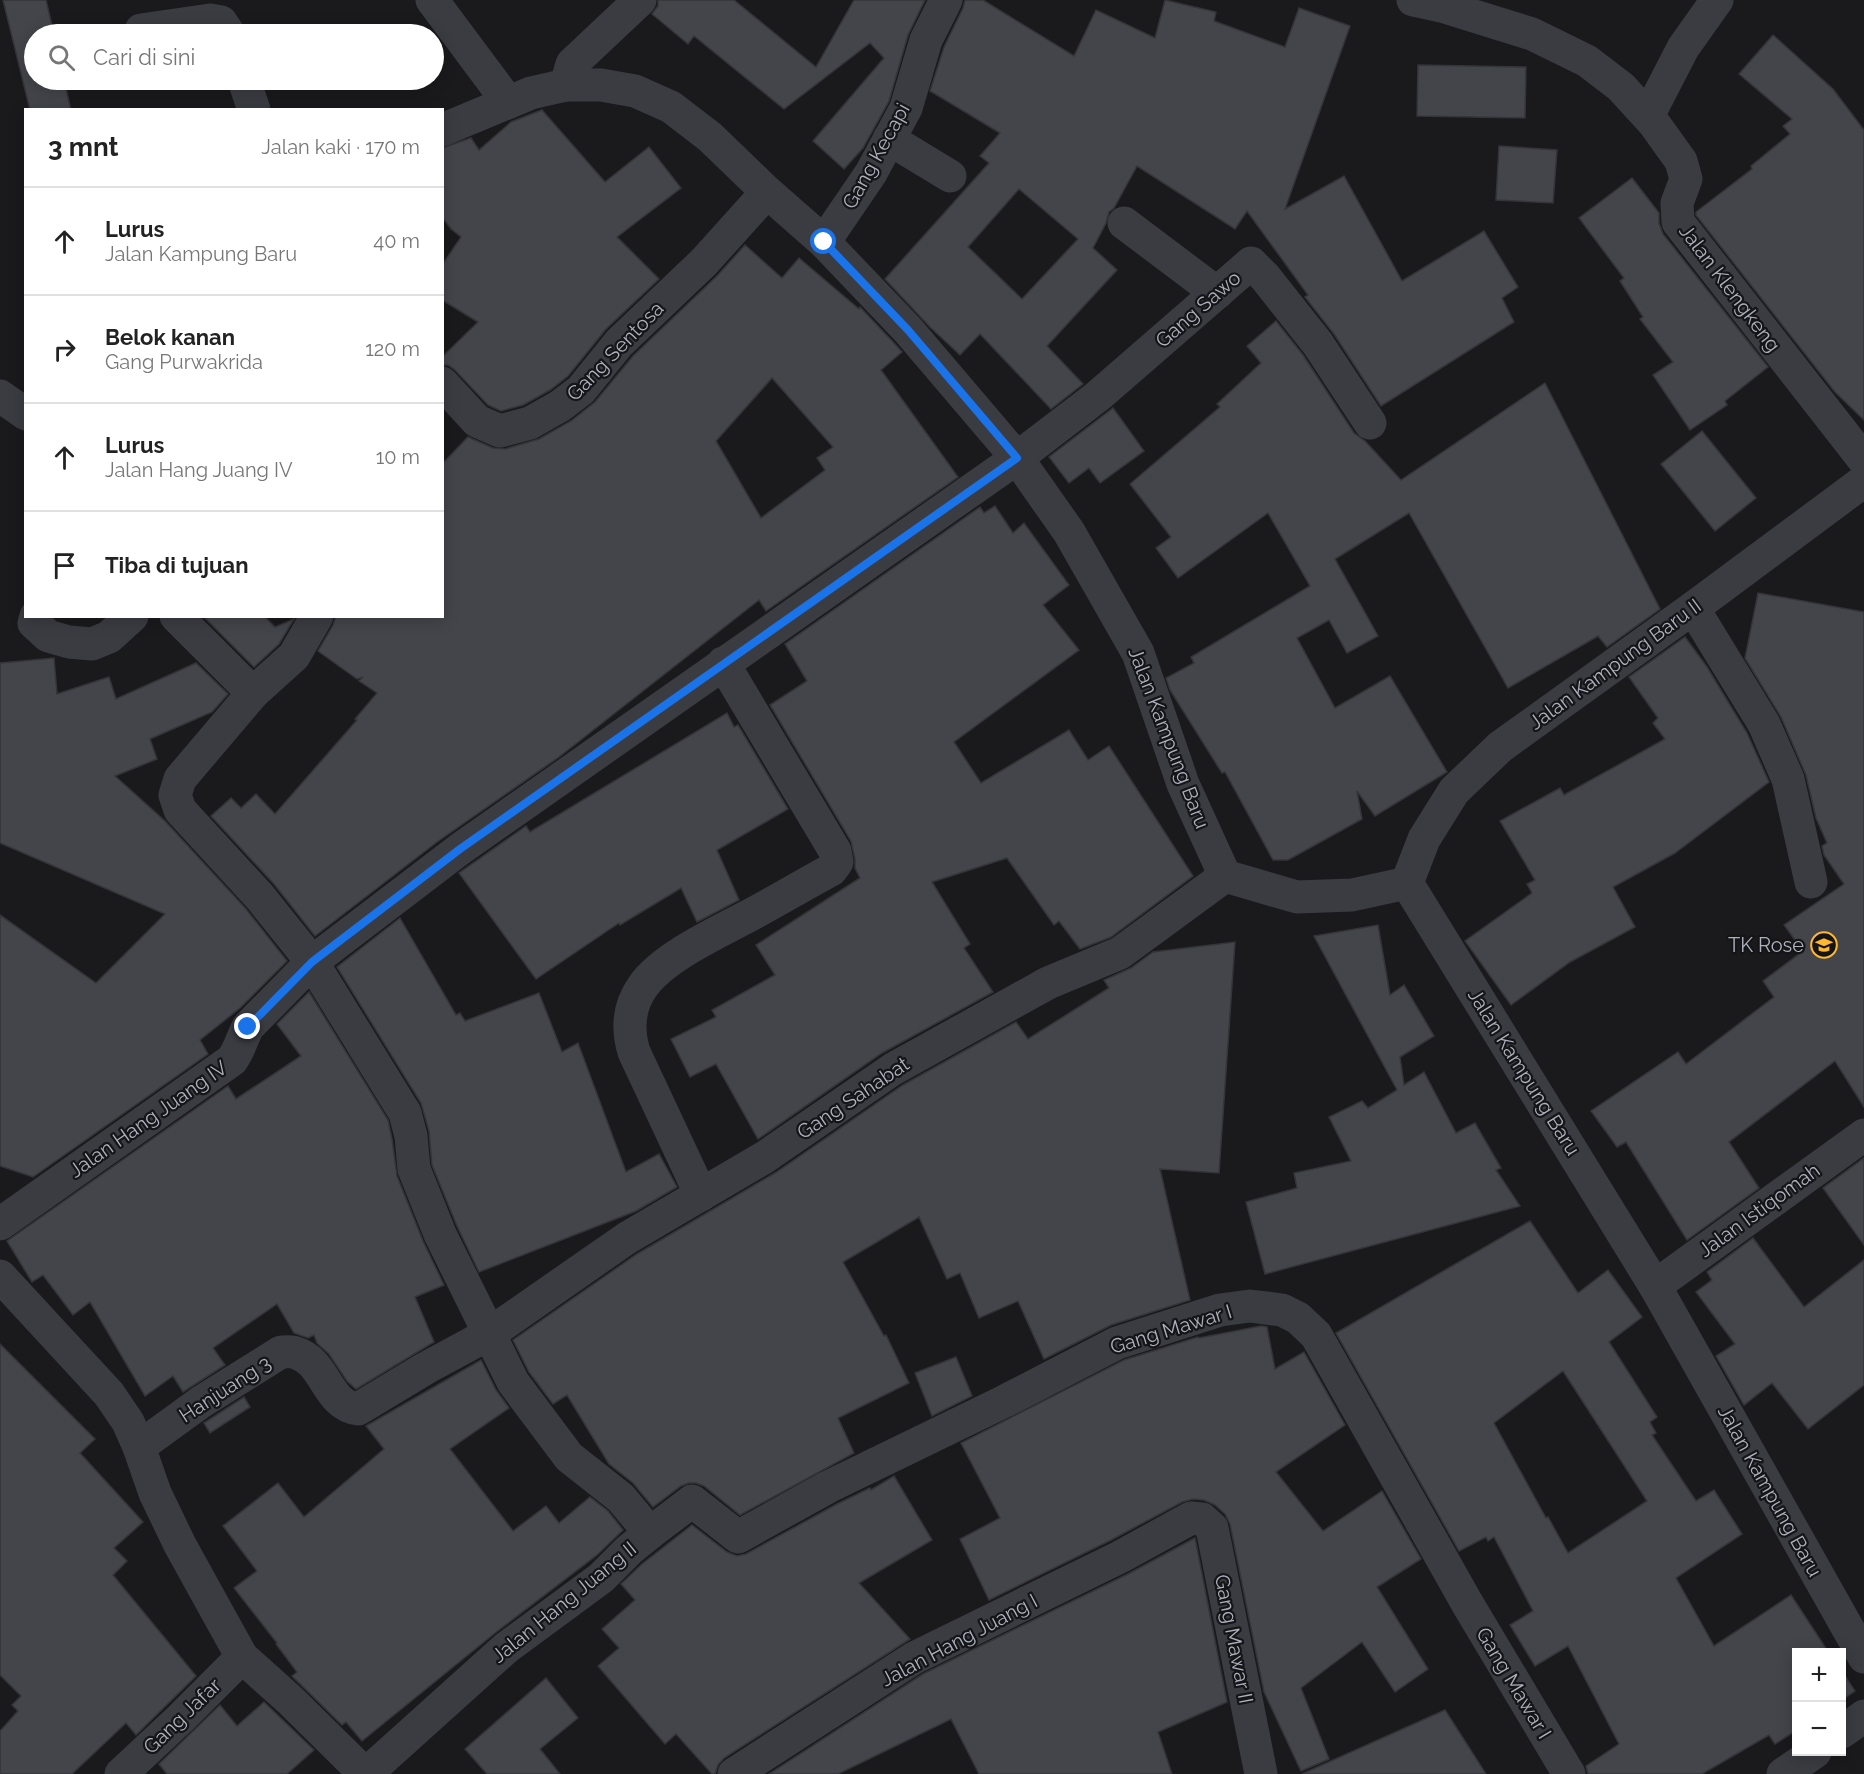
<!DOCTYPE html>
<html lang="id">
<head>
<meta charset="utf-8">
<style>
  :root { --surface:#fff; --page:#f6f6f6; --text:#222; --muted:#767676; --line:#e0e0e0 }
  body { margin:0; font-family:Raleway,sans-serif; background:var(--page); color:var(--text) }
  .controls { position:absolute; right:18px; bottom:18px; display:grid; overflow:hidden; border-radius:0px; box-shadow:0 3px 15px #0003 }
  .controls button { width:54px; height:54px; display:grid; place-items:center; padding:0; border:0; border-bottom:2px solid var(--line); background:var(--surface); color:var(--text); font:30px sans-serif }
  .stop { position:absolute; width:18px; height:18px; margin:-14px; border:4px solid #1a73e8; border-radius:50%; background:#fff }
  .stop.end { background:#1a73e8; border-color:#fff; box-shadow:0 2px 6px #0008 }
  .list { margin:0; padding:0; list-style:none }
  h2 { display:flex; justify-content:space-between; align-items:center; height:78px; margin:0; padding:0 24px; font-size:26px }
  h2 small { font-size:20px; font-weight:400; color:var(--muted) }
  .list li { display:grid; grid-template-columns:39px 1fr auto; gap:18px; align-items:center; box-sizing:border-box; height:108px; padding:0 24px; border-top:2px solid var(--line) }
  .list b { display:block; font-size:22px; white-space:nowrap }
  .list p { margin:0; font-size:20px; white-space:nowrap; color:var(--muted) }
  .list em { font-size:20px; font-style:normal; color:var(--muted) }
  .icon { flex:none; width:33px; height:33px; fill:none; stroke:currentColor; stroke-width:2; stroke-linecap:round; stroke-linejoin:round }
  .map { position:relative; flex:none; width:1864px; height:1774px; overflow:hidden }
  .search { position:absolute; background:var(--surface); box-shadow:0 3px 15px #0003; left:24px; top:24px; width:420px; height:66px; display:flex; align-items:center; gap:15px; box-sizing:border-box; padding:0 21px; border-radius:33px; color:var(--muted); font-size:22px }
  .panel { position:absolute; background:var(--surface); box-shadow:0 3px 15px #0003; left:24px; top:108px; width:420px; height:510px; border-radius:0px }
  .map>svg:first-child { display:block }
</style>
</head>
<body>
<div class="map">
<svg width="1864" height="1774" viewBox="0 0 1864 1774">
  <rect width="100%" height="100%" fill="#1a1a1d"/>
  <!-- building -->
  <g fill="#44454a" stroke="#343439" stroke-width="1.5" fill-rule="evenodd">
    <path d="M 3,0 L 46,0 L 54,34 L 34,34 L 34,80 L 64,80 L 71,110 L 30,110 Z"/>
    <path d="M 658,0 L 734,0 L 816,67 L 854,0 L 925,0 L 908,35 L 889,101 L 863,148 L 844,169 L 813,141 L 884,58 L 870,43 L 784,109 L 694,36 L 688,44 L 652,14 L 658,6 Z"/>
    <path d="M 965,0 L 983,0 L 1074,56 L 1096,10 L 1155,38 L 1165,0 L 1216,12 L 1214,21 L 1285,47 L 1299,8 L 1350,26 L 1285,209 L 1344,176 L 1402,281 L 1484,231 L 1518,287 L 1502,298 L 1514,322 L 1381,406 L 1334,334 L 1305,297 L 1308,295 L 1247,211 L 1235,229 L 1137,166 L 1114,208 L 1109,212 L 1106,223 L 1093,248 L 1117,270 L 1047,346 L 1083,384 L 1051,409 L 980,334 L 960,355 L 930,327 L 885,279 L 989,163 L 980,156 L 1000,133 L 930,91 L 944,47 L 963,8 ZM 1019,189 L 1078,239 L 1022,299 L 968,247 Z"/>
    <path d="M 1773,35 L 1833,89 L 1864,130 L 1864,420 L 1835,392 L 1696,215 L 1696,212 L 1752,169 L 1751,166 L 1790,134 L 1783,126 L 1792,119 L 1739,74 Z"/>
    <path d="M 1418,65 L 1526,67 L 1525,118 L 1417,116 Z"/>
    <path d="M 542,110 L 605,182 L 649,147 L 681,188 L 617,237 L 659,279 L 606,329 L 568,376 L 550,390 L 523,405 L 501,411 L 488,405 L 455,370 L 448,365 L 442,365 L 442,357 L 478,322 L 442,300 L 442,265 L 461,237 L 451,229 L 442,217 L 442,148 L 471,138 L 479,150 L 511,122 Z"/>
    <path d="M 1499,146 L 1557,150 L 1553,203 L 1496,200 Z"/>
    <path d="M 1632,178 L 1659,213 L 1659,223 L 1663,234 L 1768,367 L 1725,401 L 1727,405 L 1690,430 L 1653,375 L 1673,362 L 1640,319 L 1643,317 L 1620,281 L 1624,278 L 1579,218 Z"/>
    <path d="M 745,245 L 782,278 L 799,258 L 859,309 L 860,307 L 894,343 L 902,352 L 881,370 L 958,477 L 766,611 L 759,600 L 559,757 L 437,842 L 315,936 L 274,884 L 211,816 L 231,798 L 241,808 L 256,794 L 275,814 L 357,720 L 355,719 L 377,693 L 359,681 L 363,677 L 357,679 L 318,651 L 333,625 L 336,616 L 442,616 L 442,464 L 468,437 L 493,448 L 505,449 L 539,439 L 571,421 L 595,402 L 633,356 L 717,276 ZM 772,378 L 833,447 L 817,458 L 825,470 L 761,518 L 716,441 Z"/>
    <path d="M 1276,321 L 1303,355 L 1354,433 L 1365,441 L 1401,480 L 1545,383 L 1660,609 L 1607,647 L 1598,636 L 1508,688 L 1409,513 L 1335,559 L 1378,636 L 1347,653 L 1329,620 L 1297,638 L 1335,708 L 1390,676 L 1447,772 L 1375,816 L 1357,791 L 1362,819 L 1288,860 L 1273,860 L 1225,772 L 1222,773 L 1170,690 L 1166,678 L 1194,663 L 1191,657 L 1310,586 L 1268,513 L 1178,578 L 1156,548 L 1171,537 L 1130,484 L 1220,407 L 1217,404 L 1261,363 L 1247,346 Z"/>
    <path d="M 1113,408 L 1144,451 L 1100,483 L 1089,468 L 1069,483 L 1049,457 Z"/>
    <path d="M 1702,431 L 1756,498 L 1715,531 L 1661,464 Z"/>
    <path d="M 995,506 L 1013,533 L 1024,523 L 1069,585 L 1043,605 L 1079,650 L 954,742 L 981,783 L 1069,730 L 1088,760 L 1109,746 L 1193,876 L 1111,937 L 1080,949 L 1059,921 L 1054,925 L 1007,858 L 932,882 L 970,944 L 964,948 L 993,992 L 882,1053 L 758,1139 L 716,1064 L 690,1077 L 671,1039 L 716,1017 L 712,1010 L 775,975 L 756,945 L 860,878 L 855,868 L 855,859 L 851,841 L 770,705 L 807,681 L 785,644 L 980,507 L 984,513 Z"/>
    <path d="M 1758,593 L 1864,612 L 1864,1107 L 1835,1061 L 1729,1142 L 1759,1188 L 1687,1240 L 1626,1142 L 1617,1147 L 1591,1111 L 1678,1052 L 1686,1064 L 1774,997 L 1763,981 L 1803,951 L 1784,925 L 1844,884 L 1824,855 L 1822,846 L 1827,843 L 1816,818 L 1806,775 L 1781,717 L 1745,658 Z"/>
    <path d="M 203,616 L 264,616 L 275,627 L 294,619 L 279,644 L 254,667 Z"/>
    <path d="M 1685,637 L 1707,667 L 1747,733 L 1769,782 L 1675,853 L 1613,887 L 1635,927 L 1570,962 L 1511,1005 L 1465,941 L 1532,893 L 1527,884 L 1535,880 L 1500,821 L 1560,788 L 1564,795 L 1665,739 L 1653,723 L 1658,718 L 1629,677 Z"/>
    <path d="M 54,658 L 57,694 L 109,677 L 116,699 L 196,663 L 228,694 L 212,712 L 150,739 L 157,759 L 115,776 L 165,821 L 246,909 L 287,961 L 240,1008 L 200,1040 L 208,1054 L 33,1177 L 0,1166 L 0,915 L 96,983 L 165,914 L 0,843 L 0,663 Z"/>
    <path d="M 727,713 L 734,727 L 738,725 L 788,809 L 717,850 L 739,900 L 697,922 L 681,888 L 620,925 L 619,923 L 536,979 L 459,873 L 526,826 L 530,832 Z"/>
    <path d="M 400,918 L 456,1015 L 460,1013 L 465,1021 L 539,993 L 562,1052 L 578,1043 L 626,1172 L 659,1154 L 677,1187 L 636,1211 L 479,1272 L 457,1226 L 432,1165 L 429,1131 L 421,1103 L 337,967 Z"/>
    <path d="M 1378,925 L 1390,995 L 1404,985 L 1434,1036 L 1400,1057 L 1404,1085 L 1424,1072 L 1456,1133 L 1475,1123 L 1501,1168 L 1496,1170 L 1520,1206 L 1265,1274 L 1246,1202 L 1297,1188 L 1294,1173 L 1351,1161 L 1329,1117 L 1362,1101 L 1368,1108 L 1397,1090 L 1314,936 Z"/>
    <path d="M 1235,942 L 1219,1173 L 1160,1169 L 1190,1300 L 1111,1325 L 1044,1359 L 1018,1301 L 979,1318 L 960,1273 L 947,1279 L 919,1217 L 843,1262 L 884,1336 L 886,1335 L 909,1383 L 838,1418 L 854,1453 L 740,1515 L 704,1486 L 696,1483 L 689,1483 L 681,1486 L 653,1507 L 633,1483 L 609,1464 L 567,1395 L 553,1404 L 529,1372 L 513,1340 L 637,1254 L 775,1173 L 903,1085 L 1016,1022 L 1028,1039 L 1109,988 L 1104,980 L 1131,968 L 1153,952 Z"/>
    <path d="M 309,992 L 388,1120 L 392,1139 L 397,1176 L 423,1241 L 444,1285 L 415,1297 L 434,1342 L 356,1389 L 347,1381 L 329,1354 L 317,1343 L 314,1335 L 308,1338 L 294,1333 L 277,1304 L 213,1348 L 225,1365 L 183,1392 L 173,1376 L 145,1396 L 90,1302 L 73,1315 L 43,1275 L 32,1282 L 7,1241 L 228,1086 L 236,1099 L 301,1056 L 277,1024 Z"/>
    <path d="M 1864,1158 L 1864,1245 L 1823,1188 Z"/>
    <path d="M 1530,1221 L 1578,1293 L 1608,1270 L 1642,1317 L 1609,1342 L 1657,1417 L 1650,1422 L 1656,1433 L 1652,1435 L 1696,1501 L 1714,1490 L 1742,1534 L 1676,1578 L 1714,1646 L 1791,1595 L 1829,1653 L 1797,1653 L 1797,1730 L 1775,1744 L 1769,1735 L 1702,1774 L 1588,1774 L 1586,1766 L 1619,1744 L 1568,1646 L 1535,1666 L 1510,1625 L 1533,1611 L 1494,1537 L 1488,1541 L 1486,1537 L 1459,1551 L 1336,1333 ZM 1563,1371 L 1647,1501 L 1568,1553 L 1548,1517 L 1546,1518 L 1494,1423 Z"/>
    <path d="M 1753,1238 L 1804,1307 L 1864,1260 L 1864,1385 L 1808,1429 L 1772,1383 L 1744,1405 L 1716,1356 L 1735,1344 L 1696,1292 L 1712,1280 L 1707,1272 Z"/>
    <path d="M 1261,1326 L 1267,1327 L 1275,1369 L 1304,1352 L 1345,1425 L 1276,1472 L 1323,1531 L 1382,1491 L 1421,1559 L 1377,1587 L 1428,1669 L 1395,1692 L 1362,1642 L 1301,1688 L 1329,1759 L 1301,1771 L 1264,1692 L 1230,1524 L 1225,1514 L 1215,1505 L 1204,1500 L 1193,1499 L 1182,1502 L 1111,1540 L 989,1600 L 960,1539 L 1000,1518 L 961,1443 L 1124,1360 L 1198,1337 L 1199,1338 Z"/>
    <path d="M 0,1344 L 95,1439 L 80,1453 L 143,1522 L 114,1548 L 127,1561 L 113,1575 L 196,1676 L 136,1735 L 126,1723 L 72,1774 L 0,1774 L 0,1731 L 18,1711 L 12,1705 L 21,1696 L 0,1675 Z"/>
    <path d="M 956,1357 L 972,1396 L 932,1416 L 915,1373 Z"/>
    <path d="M 481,1360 L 496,1390 L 509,1408 L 450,1449 L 513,1531 L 546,1506 L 559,1523 L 590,1497 L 608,1511 L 623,1530 L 597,1555 L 495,1633 L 362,1741 L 346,1722 L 342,1725 L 292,1676 L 297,1672 L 276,1644 L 277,1643 L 234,1588 L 257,1571 L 223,1526 L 278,1483 L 304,1517 L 384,1449 L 366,1426 Z"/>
    <path d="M 244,1397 L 250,1407 L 210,1433 L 204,1423 Z"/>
    <path d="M 894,1476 L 932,1540 L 859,1583 L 910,1639 L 724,1758 L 718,1765 L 715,1774 L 712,1774 L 676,1734 L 665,1744 L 598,1666 L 619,1648 L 602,1629 L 635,1600 L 621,1584 L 642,1564 L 692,1525 L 727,1552 L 737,1556 L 746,1554 L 837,1504 L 870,1488 L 871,1490 Z"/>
    <path d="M 1195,1538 L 1227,1702 L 1158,1732 L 1172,1774 L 979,1774 L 951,1719 L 838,1774 L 769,1774 L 923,1674 L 1128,1574 Z"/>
    <path d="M 1842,1671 L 1855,1691 L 1842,1700 Z"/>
    <path d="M 546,1678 L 578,1718 L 540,1749 L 560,1774 L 487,1774 L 465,1749 Z"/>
    <path d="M 264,1702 L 314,1750 L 287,1774 L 167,1774 L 159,1764 L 220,1705 L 237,1726 Z"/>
    <path d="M 1445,1710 L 1486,1774 L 1302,1774 Z"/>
  </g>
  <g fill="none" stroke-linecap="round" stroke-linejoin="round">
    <!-- minor -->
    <g stroke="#3b3c42" stroke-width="33">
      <path d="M 432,0 L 508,102"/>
      <path d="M 1413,0 L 1445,7 L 1532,34 L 1587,61 L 1621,87 L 1653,122 L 1681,161 L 1686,179 L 1677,203 L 1678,222 L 1864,460"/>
      <path d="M 141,30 L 210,20 L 221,22 L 229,34"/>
      <path d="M 244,80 L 254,110"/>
      <path d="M 566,85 L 572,64 L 640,0"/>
      <path d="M 1648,116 L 1683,48 L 1717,0"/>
      <path d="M 442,130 L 531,93 L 566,85 L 601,85 L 635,91 L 671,107 L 710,137 L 767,192 L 824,242 L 908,330 L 1017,458 L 1069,532 L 1138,653 L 1183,784 L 1225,876 L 1297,897 L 1352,895 L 1407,883 L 1655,1286 L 1864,1657"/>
      <path d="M 889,139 L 950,176"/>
      <path d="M 1124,223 L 1217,293"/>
      <path d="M 824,242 L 871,173 L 906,108 L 926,40 L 946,0"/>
      <path d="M 442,383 L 477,421 L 500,431 L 530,423 L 560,406 L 581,390 L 619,343 L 704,262 L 767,192"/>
      <path d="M 0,396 L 26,414"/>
      <path d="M 1693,608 L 1764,724 L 1788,779 L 1811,882"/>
      <path d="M 36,616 L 34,623 L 48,636 L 69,642 L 92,644 L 109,637 L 132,616"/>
      <path d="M 176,616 L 253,693"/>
      <path d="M 1407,883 L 1424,839 L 1454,791 L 1500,747 L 1693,608 L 1864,481"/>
      <path d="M 701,1195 L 634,1052 C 627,1029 628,1007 643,986 C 664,956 721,931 754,913 C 780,899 805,884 831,870 L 837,862 L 835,851 L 723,663"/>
      <path d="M 0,1224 L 232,1060 C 240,1049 242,1038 248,1027 L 312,962 L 260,897 L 180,810 L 175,795 L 180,779 L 253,693 L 294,656 L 317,616"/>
      <path d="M 0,1276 L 109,1394 L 128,1422 L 139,1447 L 155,1493 L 180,1545 L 242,1657 L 290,1700 L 365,1774"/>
      <path d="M 1655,1286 L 1864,1135"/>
      <path d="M 139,1447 L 201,1402 L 281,1352 C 286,1352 292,1351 296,1353 C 326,1362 326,1405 358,1409 L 426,1368 L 489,1334 L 627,1238 L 765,1157 L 893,1069 L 1048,983 L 1120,953 L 1225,876"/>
      <path d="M 650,1533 L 692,1501 L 738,1537 L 828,1487 L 1005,1401 L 1117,1343 L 1220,1310 L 1250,1306 L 1282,1310 L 1298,1318 L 1316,1335 L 1467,1603 L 1569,1774"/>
      <path d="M 1842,1732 L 1864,1716"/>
      <path d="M 121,1774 L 181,1718 L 242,1657"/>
      <path d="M 366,1774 L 506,1648 L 601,1578 L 629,1550 L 650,1533 L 621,1498 L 569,1457 L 513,1382 L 440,1234 L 414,1169 L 411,1136 L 405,1113 L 312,962 L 460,849 L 1017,458 L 1098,396 L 1251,263 L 1265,277 L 1318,344 L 1370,423"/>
      <path d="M 734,1774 L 914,1658 L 1120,1557 L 1191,1518 L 1202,1519 L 1212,1528 L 1261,1774"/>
      <path d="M 1783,1774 L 1815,1752"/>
    </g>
  </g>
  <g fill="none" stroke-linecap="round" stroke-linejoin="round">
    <!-- route -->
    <path stroke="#1a73e8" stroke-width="8" d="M 248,1027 L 312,962 L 460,849 L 1017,458 L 908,330 L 824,242"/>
  </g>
  <!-- icons -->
  <defs>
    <g id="school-ring" transform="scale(1.35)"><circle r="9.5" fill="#151518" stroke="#ffb830" stroke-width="1.5"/><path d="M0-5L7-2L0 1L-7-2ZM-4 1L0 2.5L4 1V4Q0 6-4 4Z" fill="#ffb830"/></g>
  </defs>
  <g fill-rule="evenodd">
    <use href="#school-ring" x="1824" y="945"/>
  </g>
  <g text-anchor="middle" stroke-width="4.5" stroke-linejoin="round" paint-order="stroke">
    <!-- street labels -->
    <g font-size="20" fill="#acb1bd" stroke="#151518">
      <text transform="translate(876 156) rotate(-61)" y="7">Gang Kecapi</text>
      <text transform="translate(1730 288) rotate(53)" y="7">Jalan Klengkeng</text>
      <text transform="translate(1198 309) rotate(-41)" y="7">Gang Sawo</text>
      <text transform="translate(615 351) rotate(-46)" y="7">Gang Sentosa</text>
      <text transform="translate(1615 664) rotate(-36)" y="7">Jalan Kampung Baru II</text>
      <text transform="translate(1169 738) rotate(69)" y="7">Jalan Kampung Baru</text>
      <text transform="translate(1524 1072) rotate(58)" y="7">Jalan Kampung Baru</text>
      <text transform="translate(853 1098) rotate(-34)" y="7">Gang Sahabat</text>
      <text transform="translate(148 1119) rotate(-35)" y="7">Jalan Hang Juang IV</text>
      <text transform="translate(1759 1210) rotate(-36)" y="7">Jalan Istiqomah</text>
      <text transform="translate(1171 1329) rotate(-17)" y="7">Gang Mawar I</text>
      <text transform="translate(225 1389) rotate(-33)" y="7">Hanjuang 3</text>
      <text transform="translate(1770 1491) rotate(61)" y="7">Jalan Kampung Baru</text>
      <text transform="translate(564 1602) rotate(-39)" y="7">Jalan Hang Juang II</text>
      <text transform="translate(1234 1639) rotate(79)" y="7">Gang Mawar II</text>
      <text transform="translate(959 1640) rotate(-28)" y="7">Jalan Hang Juang I</text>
      <text transform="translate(1514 1683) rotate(59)" y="7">Gang Mawar I</text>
      <text transform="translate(182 1716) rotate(-44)" y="7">Gang Jafar</text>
    </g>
    <!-- poi labels -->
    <g font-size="20" fill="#acb1bd" stroke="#151518" text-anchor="end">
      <text x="1804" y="952">TK Rose</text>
    </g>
  </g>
</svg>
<div class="controls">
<button>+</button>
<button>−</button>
</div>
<div class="stop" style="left:824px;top:242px"></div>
<div class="stop end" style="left:248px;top:1027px"></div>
<div class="search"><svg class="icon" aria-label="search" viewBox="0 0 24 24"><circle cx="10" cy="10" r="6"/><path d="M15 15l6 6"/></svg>Cari di sini</div>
<section class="panel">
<h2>3 mnt<small>Jalan kaki · 170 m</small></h2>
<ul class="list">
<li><svg class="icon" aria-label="ahead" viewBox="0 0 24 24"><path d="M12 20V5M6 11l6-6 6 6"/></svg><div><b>Lurus</b><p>Jalan Kampung Baru</p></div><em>40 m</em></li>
<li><svg class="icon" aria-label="right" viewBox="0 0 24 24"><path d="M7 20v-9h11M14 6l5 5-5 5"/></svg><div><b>Belok kanan</b><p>Gang Purwakrida</p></div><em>120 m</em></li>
<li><svg class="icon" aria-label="ahead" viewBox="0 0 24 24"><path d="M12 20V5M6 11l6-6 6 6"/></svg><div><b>Lurus</b><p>Jalan Hang Juang IV</p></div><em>10 m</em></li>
<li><svg class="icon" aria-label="arrive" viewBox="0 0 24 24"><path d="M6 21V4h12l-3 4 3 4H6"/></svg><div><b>Tiba di tujuan</b></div></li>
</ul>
</section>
</div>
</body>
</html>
